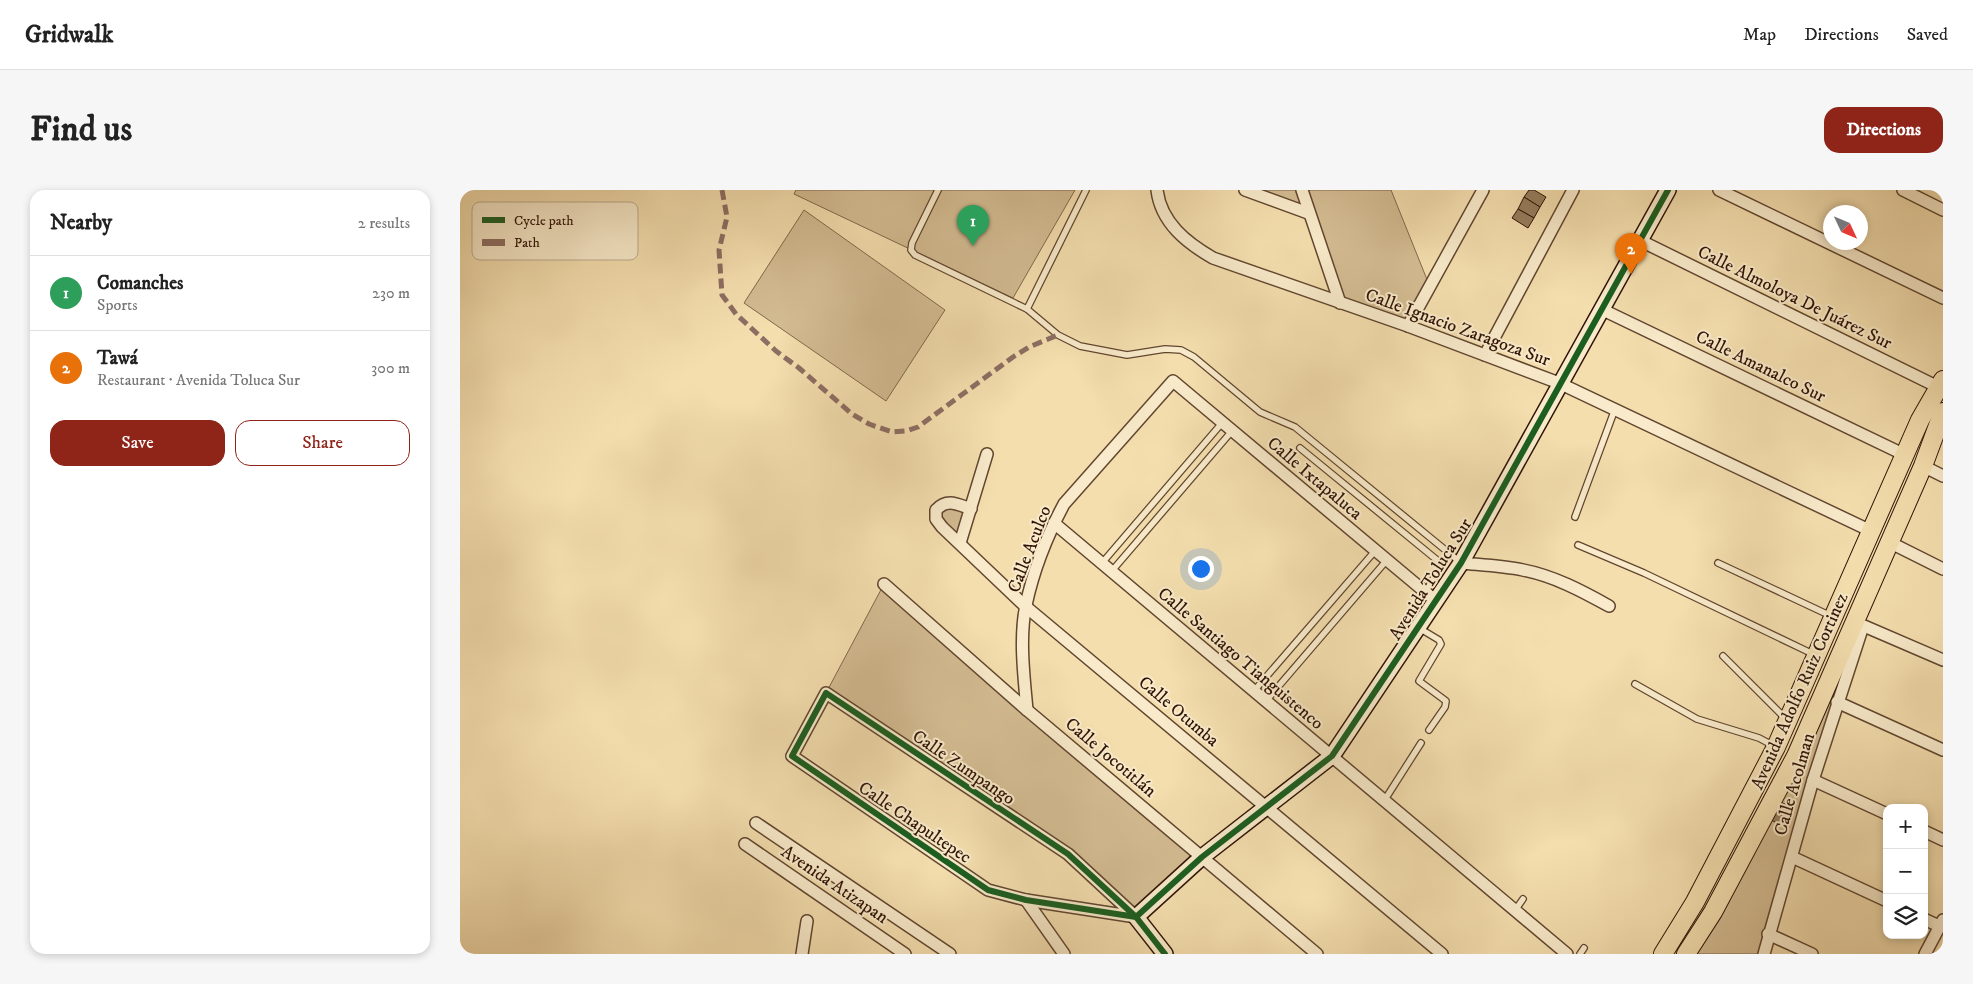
<!DOCTYPE html>
<html lang="en">
<head>
<meta charset="utf-8">
<style>
  :root { --surface:#fff; --page:#f6f6f6; --text:#222; --muted:#767676; --line:#e0e0e0; --accent:#8f2418 }
  body { margin:0; font-family:"IM FELL DW Pica",serif; background:var(--page); color:var(--text) }
  .controls { position:absolute; right:15px; bottom:15px; display:grid; overflow:hidden; border-radius:10px; box-shadow:0 2px 8px #0003 }
  .controls button { width:45px; height:45px; display:grid; place-items:center; padding:0; border:0; border-bottom:1px solid var(--line); background:var(--surface); color:var(--text); font:25px sans-serif }
  .compass { position:absolute; left:1363px; top:15px; width:45px; height:45px; border-radius:50%; background:var(--surface); box-shadow:0 2px 8px #0003; rotate:134deg }
  .you { position:absolute; left:740px; top:378px; width:18px; height:18px; margin:-12px; border:4px solid #fff; border-radius:50%; background:#1a73e8; box-shadow:0 0 0 8px #1a73e833 }
  .badge { display:grid; place-items:center; width:32px; height:32px; border-radius:50%; background:var(--accent); color:#fff; font-size:16px; font-weight:700 }
  .pin { position:absolute; translate:-50% -41px; filter:drop-shadow(0 1px 2px #0008) }
  .pin::after { content:''; position:absolute; top:26px; width:18px; height:15px; background:inherit; clip-path:polygon(0 0,100% 0,50% 100%) }
  .list { margin:0; padding:0; list-style:none }
  h2 { display:flex; justify-content:space-between; align-items:center; height:65px; margin:0; padding:0 20px; font-size:21px }
  h2 small { font-size:16px; font-weight:400; color:var(--muted) }
  .list li { display:grid; grid-template-columns:32px 1fr auto; gap:15px; align-items:center; box-sizing:border-box; height:75px; padding:0 20px; border-top:1px solid var(--line) }
  .list b { display:block; font-size:19px; white-space:nowrap }
  .list p { margin:0; font-size:16px; white-space:nowrap; color:var(--muted) }
  .list em { font-size:16px; font-style:normal; color:var(--muted) }
  .actions { display:flex; gap:10px; padding:15px 20px }
  .actions a { flex:1; padding:11px 0; border:1px solid var(--accent); border-radius:15px; text-align:center; font-size:18px; color:var(--accent) }
  .actions .main { background:var(--accent); color:#fff }
  .icon { flex:none; width:28px; height:28px; fill:none; stroke:currentColor; stroke-width:2; stroke-linecap:round; stroke-linejoin:round }
  .map { position:relative; flex:none; width:1483px; height:764px; overflow:hidden; border-radius:15px }
  header { display:flex; align-items:center; gap:30px; box-sizing:border-box; height:70px; padding:0 25px; background:var(--surface); border-bottom:1px solid var(--line) }
  header strong { font-size:24px }
  nav { display:flex; gap:28px; margin-inline-start:auto; font-size:18px }
  .intro { display:flex; align-items:center; justify-content:space-between; box-sizing:border-box; height:120px; padding:0 30px }
  h1 { margin:0; font-size:35px }
  .button { padding:12px 22px; border-radius:15px; background:var(--accent); color:#fff; font-size:18px; font-weight:700 }
  main { display:flex; gap:30px; padding:0 30px }
  aside { flex:1; background:var(--surface); border-radius:15px; box-shadow:0 2px 8px #0003 }
  .map>svg:first-child { display:block }
</style>
</head>
<body>
<header>
<strong>Gridwalk</strong>
<nav><a>Map</a><a>Directions</a><a>Saved</a></nav>
</header>
<div class="intro"><h1>Find us</h1><a class="button">Directions</a></div>
<main>
<aside>
<h2>Nearby<small>2 results</small></h2>
<ul class="list">
<li><span class="badge" style="background:#2e9e5b">1</span><div><b>Comanches</b><p>Sports</p></div><em>230 m</em></li>
<li><span class="badge" style="background:#e8710a">2</span><div><b>Tawá</b><p>Restaurant · Avenida Toluca Sur</p></div><em>300 m</em></li>
</ul>
<div class="actions"><a class="main">Save</a><a>Share</a></div>
</aside>
<div class="map">
<svg width="1483" height="764" viewBox="0 0 1483 764">
  <rect width="100%" height="100%" fill="#f4deae"/>
  <filter id="stains"><feTurbulence type="fractalNoise" baseFrequency=".004" numOctaves="4"/><feColorMatrix values="0 0 0 0 .2 0 0 0 0 .09 0 0 0 0 .02 0 0 0 .5 -.17"/></filter>
  <radialGradient id="worn" r=".72"><stop offset=".6" stop-color="#630" stop-opacity="0"/><stop offset="1" stop-color="#630" stop-opacity=".3"/></radialGradient>
  <!-- green -->
  <g fill="#d3bb91" stroke="#82674b">
    <path d="M 336,0 L 615,0 L 553,108 L 334,4 Z"/>
    <path d="M 785,0 L 931,0 L 970,97 L 948,136 L 880,113 L 848,23 Z"/>
    <path d="M 344,20 L 485,120 L 426,211 L 284,113 Z"/>
    <path d="M 481,314 L 511,319 L 500,353 L 482,337 Z"/>
    <path d="M 424,394 L 742,667 L 676,727 L 608,664 L 366,503 Z"/>
    <path d="M 1403,436 L 1304,764 L 1226,764 Z"/>
  </g>
  <!-- building -->
  <g fill="#967d5d" stroke="#301305">
    <path d="M 1069,0 L 1074,0 L 1086,7 L 1080,17 L 1064,7 Z"/>
    <path d="M 1064,7 L 1080,17 L 1074,28 L 1058,19 Z"/>
    <path d="M 1058,19 L 1074,28 L 1068,38 L 1052,28 Z"/>
    <path d="M 1318,611 L 1334,618 L 1325,637 L 1309,629 Z"/>
  </g>
  <g fill="none" stroke-linecap="round" stroke-linejoin="round">
    <!-- lane casing -->
    <g stroke="#61462f" stroke-width="8">
      <g id="lane">
        <path d="M 478,0 L 452,53 L 451,60 L 455,65 L 567,119 L 598,145 L 620,156 L 667,165 L 705,159 L 721,160 L 734,167 L 800,222 L 835,237 L 1000,372"/>
        <path d="M 567,119 L 626,0"/>
        <path d="M 840,258 L 977,370 L 980,377 L 965,403"/>
        <path d="M 1115,327 L 1155,219"/>
        <path d="M 1118,355 L 1184,383 L 1353,464"/>
        <path d="M 642,373 L 762,233"/>
        <path d="M 1258,373 L 1371,426"/>
        <path d="M 651,382 L 772,241"/>
        <path d="M 959,438 L 979,450 L 981,454 L 959,491 L 986,511 L 985,517 L 969,540"/>
        <path d="M 1263,466 L 1326,529"/>
        <path d="M 1175,494 L 1237,529 L 1299,548 L 1314,556"/>
        <path d="M 793,502 L 915,361"/>
        <path d="M 805,512 L 927,370"/>
        <path d="M 924,611 L 961,553"/>
        <path d="M 1056,719 L 1063,709"/>
        <path d="M 1120,764 L 1124,758"/>
      </g>
    </g>
    <!-- street casing -->
    <g stroke="#61462f" stroke-width="14">
      <g id="street">
        <path d="M 697,0 C 701,33 727,53 753,68 L 948,136 L 1099,193 L 1411,341"/>
        <path d="M 785,0 L 848,23"/>
        <path d="M 842,0 L 880,113"/>
        <path d="M 1259,0 L 1483,108"/>
        <path d="M 1443,0 L 1483,20"/>
        <path d="M 1179,50 L 1474,195"/>
        <path d="M 1141,119 L 1445,265"/>
        <path d="M 948,136 L 1023,0"/>
        <path d="M 1025,165 L 1113,0"/>
        <path d="M 1463,276 L 1483,286"/>
        <path d="M 511,319 C 497,314 487,308 476,320 L 476,329 L 482,337 L 565,416 L 982,764"/>
        <path d="M 594,333 L 1107,764"/>
        <path d="M 1429,352 L 1483,379"/>
        <path d="M 500,353 L 527,264"/>
        <path d="M 1001,373 C 1022,375 1043,376 1063,380 C 1094,386 1122,401 1149,416"/>
        <path d="M 424,394 L 567,520 L 857,764"/>
        <path d="M 1397,433 L 1483,470"/>
        <path d="M 366,503 L 608,664 L 676,727 L 566,710 L 528,700 L 332,566 Z"/>
        <path d="M 1377,512 L 1483,560"/>
        <path d="M 567,520 C 564,487 559,447 566,415 C 573,382 588,344 604,314 L 713,191 L 976,411"/>
        <path d="M 1353,590 L 1427,624"/>
        <path d="M 296,633 L 490,764"/>
        <path d="M 1464,641 L 1483,650"/>
        <path d="M 285,654 L 445,764"/>
        <path d="M 1332,667 L 1427,711"/>
        <path d="M 566,710 L 604,764"/>
        <path d="M 1464,729 L 1479,736"/>
        <path d="M 1308,744 L 1352,764"/>
        <path d="M 342,764 L 347,731"/>
        <path d="M 1304,764 L 1353,590 L 1403,436"/>
        <path d="M 1465,764 L 1483,730"/>
      </g>
    </g>
    <!-- secondary casing -->
    <g stroke="#301305" stroke-width="18">
      <path id="secondary" d="M 705,764 L 676,727 L 742,667 L 872,566 L 1001,373 L 1208,0"/>
    </g>
    <!-- primary casing -->
    <g stroke="#301305" stroke-width="20">
      <g id="primary">
        <path d="M 1203,764 L 1235,712 L 1316,557 L 1460,230 L 1483,190"/>
        <path d="M 1226,764 L 1253,722 L 1336,566 L 1463,276 L 1483,222"/>
      </g>
    </g>
    <!-- lane -->
    <use href="#lane" stroke="#f8eaca" stroke-width="5.5"/>
    <!-- street -->
    <use href="#street" stroke="#f8eaca" stroke-width="11"/>
    <!-- secondary -->
    <use href="#secondary" stroke="#f8eaca" stroke-width="15"/>
    <!-- primary -->
    <use href="#primary" stroke="#f4deae" stroke-width="18"/>
    <!-- quiet -->
    <path stroke="#8d6e63" stroke-width="5" stroke-dasharray="10 5" stroke-linecap="butt" d="M 262,0 L 267,27 L 259,60 L 262,105 L 276,124 L 316,161 L 339,178 L 392,224 L 409,234 L 432,242 L 446,241 L 458,237 L 553,167 L 569,157 L 598,145"/>
    <!-- cycleway casing -->
    <g stroke="#f8eaca" stroke-width="9">
      <g id="cycleway">
        <path d="M 676,727 L 742,667 L 872,566 L 1001,373 L 1208,0"/>
        <path d="M 676,727 L 566,710 L 528,700 L 332,566 L 366,503 L 608,664 L 676,727 L 705,764"/>
      </g>
    </g>
    <!-- cycleway -->
    <use href="#cycleway" stroke="#1b5e20" stroke-width="6"/>
  </g>
  <g text-anchor="middle" stroke-width="4" stroke-linejoin="round" paint-order="stroke">
    <!-- street labels -->
    <g font-size="18" fill="#301305" stroke="#f8eaca">
      <text transform="translate(1335 107) rotate(26)" y="6">Calle Almoloya De Juárez Sur</text>
      <text transform="translate(998 137) rotate(20)" y="6">Calle Ignacio Zaragoza Sur</text>
      <text transform="translate(1301 176) rotate(26)" y="6">Calle Amanalco Sur</text>
      <text transform="translate(855 288) rotate(40)" y="6">Calle Ixtapaluca</text>
      <text transform="translate(569 359) rotate(-69)" y="6">Calle Aculco</text>
      <text transform="translate(970 389) rotate(-58)" y="6">Avenida Toluca Sur</text>
      <text transform="translate(781 468) rotate(40)" y="6">Calle Santiago Tianguistenco</text>
      <text transform="translate(1339 501) rotate(-66)" y="6">Avenida Adolfo Ruiz Cortinez</text>
      <text transform="translate(719 521) rotate(40)" y="6">Calle Otumba</text>
      <text transform="translate(651 567) rotate(40)" y="6">Calle Jocotitlán</text>
      <text transform="translate(504 577) rotate(34)" y="6">Calle Zumpango</text>
      <text transform="translate(1334 594) rotate(-74)" y="6">Calle Acolman</text>
      <text transform="translate(455 632) rotate(34)" y="6">Calle Chapultepec</text>
      <text transform="translate(375 694) rotate(34)" y="6">Avenida Atizapan</text>
    </g>
  </g>
  <!-- legend -->
  <rect x="12" y="12" width="166" height="58" rx="8" fill="#f8eaca" stroke="#bcaa8f" stroke-width="1"/>
  <rect x="22" y="27" width="23" height="6" fill="#1b5e20"/>
  <rect x="22" y="49" width="23" height="7" fill="#8d6e63"/>
  <g font-size="14" fill="#301305">
    <text x="54" y="35">Cycle path</text>
    <text x="54" y="57">Path</text>
  </g>
  <rect width="100%" height="100%" filter="url(#stains)"/>
  <rect width="100%" height="100%" fill="url(#worn)"/>
</svg>
<div class="controls">
<button>+</button>
<button>−</button>
<button><svg class="icon" aria-label="layers" viewBox="0 0 24 24"><path d="M12 4l9 5-9 5-9-5zM3 14l9 5 9-5"/></svg></button>
</div>
<svg class="compass" viewBox="-18 -18 36 36"><path d="M0-13l5 13h-10z" fill="#e53935"/><path d="M0 13l5-13h-10z" fill="#767676"/></svg>
<div class="you"></div>
<div class="pin badge" style="left:513px;top:56px;background:#2e9e5b">1</div>
<div class="pin badge" style="left:1171px;top:84px;background:#e8710a">2</div>
</div>
</main>
</body>
</html>
